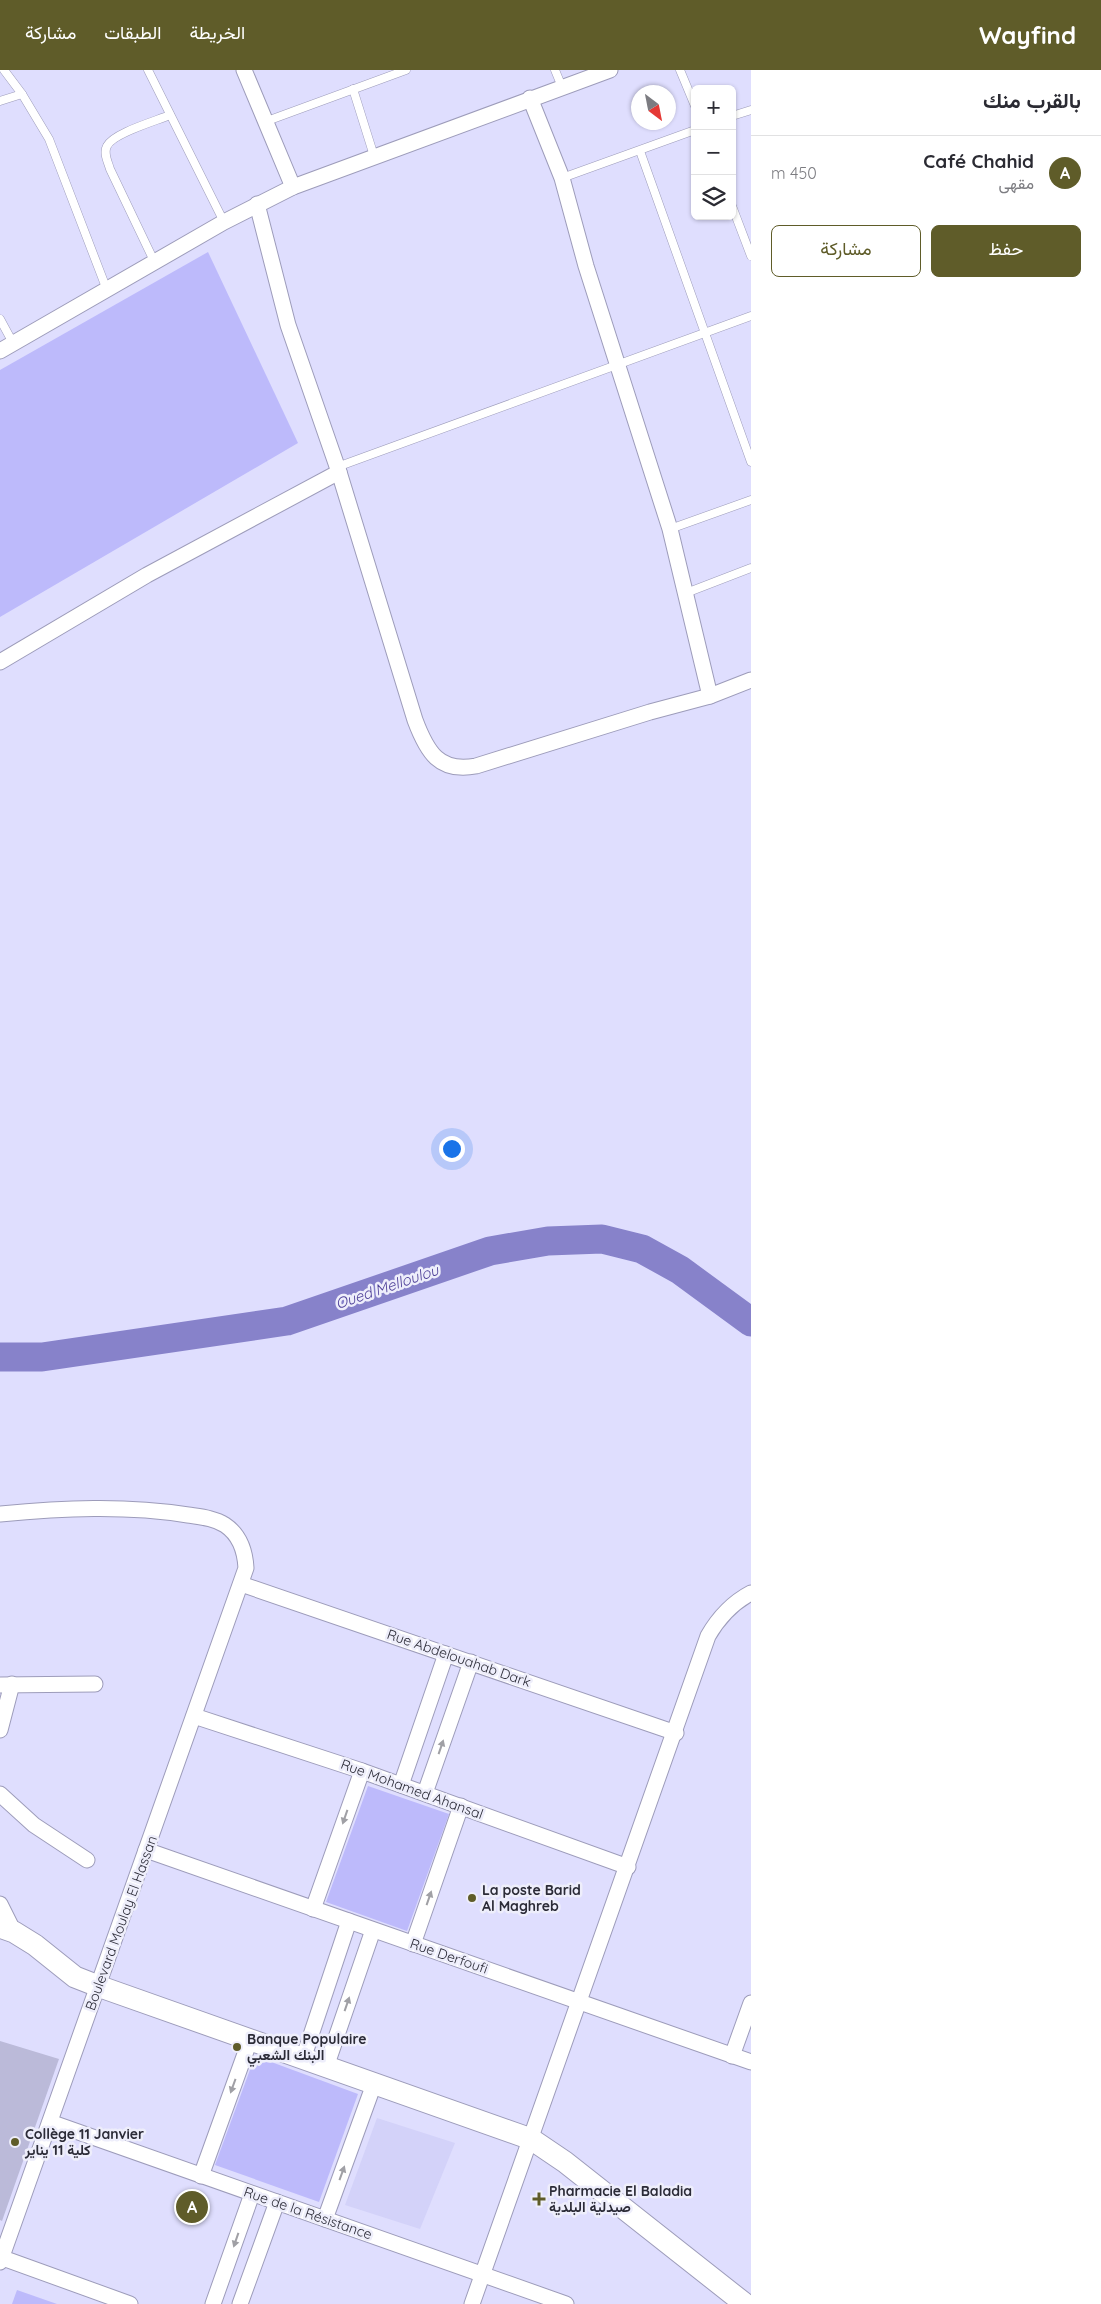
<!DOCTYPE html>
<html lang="ar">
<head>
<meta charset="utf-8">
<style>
  :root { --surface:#fff; --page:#f2f2f3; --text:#2b2b33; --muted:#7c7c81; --line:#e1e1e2; --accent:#5f5c29 }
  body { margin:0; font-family:Quicksand,Vazirmatn,sans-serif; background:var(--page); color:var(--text); direction:rtl }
  .controls { position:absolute; right:15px; top:15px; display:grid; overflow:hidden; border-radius:8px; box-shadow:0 1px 4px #0004 }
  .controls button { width:45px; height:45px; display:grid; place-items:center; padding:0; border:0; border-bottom:1px solid var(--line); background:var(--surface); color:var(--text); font:25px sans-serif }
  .compass { position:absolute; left:631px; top:15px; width:45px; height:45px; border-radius:50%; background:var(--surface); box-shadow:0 1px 4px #0004; rotate:148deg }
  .you { position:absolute; left:451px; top:1078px; width:18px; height:18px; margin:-12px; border:4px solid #fff; border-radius:50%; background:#1a73e8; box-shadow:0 0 0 8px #1a73e833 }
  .badge { display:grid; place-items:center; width:32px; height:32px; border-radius:50%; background:var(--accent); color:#fff; font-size:16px; font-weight:700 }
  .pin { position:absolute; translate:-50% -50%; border:2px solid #fff; box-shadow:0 1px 5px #0006 }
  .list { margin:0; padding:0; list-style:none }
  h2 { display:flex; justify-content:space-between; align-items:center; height:65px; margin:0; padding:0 20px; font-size:21px }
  h2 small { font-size:16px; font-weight:400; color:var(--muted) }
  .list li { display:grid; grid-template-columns:32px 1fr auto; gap:15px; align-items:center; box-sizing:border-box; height:75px; padding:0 20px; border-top:1px solid var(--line) }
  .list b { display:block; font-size:19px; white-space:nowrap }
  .list p { margin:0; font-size:16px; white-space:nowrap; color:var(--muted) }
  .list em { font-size:16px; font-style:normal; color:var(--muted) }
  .actions { display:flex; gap:10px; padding:15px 20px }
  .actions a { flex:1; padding:11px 0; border:1px solid var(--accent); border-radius:8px; text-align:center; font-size:18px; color:var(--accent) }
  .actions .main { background:var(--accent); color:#fff }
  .icon { flex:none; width:28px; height:28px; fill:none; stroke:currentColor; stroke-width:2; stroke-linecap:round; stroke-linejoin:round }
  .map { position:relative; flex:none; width:751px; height:2234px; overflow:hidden; direction:ltr }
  header { display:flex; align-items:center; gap:30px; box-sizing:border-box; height:70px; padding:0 25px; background:var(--accent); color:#fff }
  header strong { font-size:24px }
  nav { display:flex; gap:28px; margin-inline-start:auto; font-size:18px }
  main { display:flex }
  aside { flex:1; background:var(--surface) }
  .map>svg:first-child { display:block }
</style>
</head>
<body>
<header>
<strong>Wayfind</strong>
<nav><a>الخريطة</a><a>الطبقات</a><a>مشاركة</a></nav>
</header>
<main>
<aside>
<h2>بالقرب منك<small></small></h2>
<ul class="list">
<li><span class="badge">A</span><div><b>Café Chahid</b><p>مقهى</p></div><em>450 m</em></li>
</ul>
<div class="actions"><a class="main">حفظ</a><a>مشاركة</a></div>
</aside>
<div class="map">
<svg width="751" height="2234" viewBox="0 0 751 2234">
  <rect width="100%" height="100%" fill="#dfdefe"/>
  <!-- built -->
  <path fill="#d3d2f9" d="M 377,2048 L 455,2073 L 420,2159 L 345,2135 Z"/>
  <!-- green -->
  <g fill="#bdbafb">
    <path d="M 208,182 L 298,373 L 0,547 L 0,300 Z"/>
    <path d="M 368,1716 L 449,1744 L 407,1861 L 326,1832 Z"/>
    <path d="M 255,1986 L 358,2024 L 319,2132 L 215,2095 Z"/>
    <path d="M 17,2220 L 57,2234 L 12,2234 Z"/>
  </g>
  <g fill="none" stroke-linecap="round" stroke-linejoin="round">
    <!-- river -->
    <path stroke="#8782ca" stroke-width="29" d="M 0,1287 L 42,1287 L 287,1251 L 490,1181 L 548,1171 L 602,1169 L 642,1179 L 680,1200 L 751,1252"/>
  </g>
  <!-- building -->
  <path fill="#bbbad9" d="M 0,1971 L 59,1989 L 2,2151 L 0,2150 Z"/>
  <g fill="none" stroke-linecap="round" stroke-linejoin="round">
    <!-- service casing -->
    <g stroke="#9d9cba" stroke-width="9">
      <g id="service">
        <path d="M 4,0 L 22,24"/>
        <path d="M 148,0 L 224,152"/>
        <path d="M 555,0 L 562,17"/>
        <path d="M 680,0 L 695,36"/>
        <path d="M 353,19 L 374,86"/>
        <path d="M 0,31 L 22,24 L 49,69 L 107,220"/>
        <path d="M 732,46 L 751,40"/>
        <path d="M 267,51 L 406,0"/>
        <path d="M 640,81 L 751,392"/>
        <path d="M 562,108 L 695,60"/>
        <path d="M 732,136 L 751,186"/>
        <path d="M 155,193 L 110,99 C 108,92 103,83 107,76 C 113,63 156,51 170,45"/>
        <path d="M 0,249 L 13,273"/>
        <path d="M 337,397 L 751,246"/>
        <path d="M 670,459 L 751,430"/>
        <path d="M 686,523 L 751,498"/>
      </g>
    </g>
    <!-- minor casing -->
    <g stroke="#9d9cba" stroke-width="17">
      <g id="minor">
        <path d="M 244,0 L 293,117"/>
        <path d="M 530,28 L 562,108 L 586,196 L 670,459 L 710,626"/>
        <path d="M 257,134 L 288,255 L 339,402 L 415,650 C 427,682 439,703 476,696 L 650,642 L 710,626 L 751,610"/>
        <path d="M 0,281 L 224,152 L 293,117 L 610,0"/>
        <path d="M 0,592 L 147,505 L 339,402"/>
        <path d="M 0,1444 C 62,1438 126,1435 188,1445 C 201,1447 214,1448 225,1455 C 240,1465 245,1480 246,1498 L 0,2192"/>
        <path d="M 241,1514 L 676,1663"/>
        <path d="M 0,1615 L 95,1614"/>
        <path d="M 194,1646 L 362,1701 L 628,1797"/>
        <path d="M 0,1660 L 12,1614"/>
        <path d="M 401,1715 L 446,1584"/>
        <path d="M 425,1723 L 471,1592"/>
        <path d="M 0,1724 L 34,1755 L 87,1790"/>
        <path d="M 146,1780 L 751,1992"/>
        <path d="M 0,1834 L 14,1862"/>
        <path d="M 313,1839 L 362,1701"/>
        <path d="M 413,1874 L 461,1736"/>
        <path d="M 732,1986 L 751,1933"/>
        <path d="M 303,1989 L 349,1851"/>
        <path d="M 326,1997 L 373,1860"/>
        <path d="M 50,2052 L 566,2234"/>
        <path d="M 201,2106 L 250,1970"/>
        <path d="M 325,2149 L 374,2014"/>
        <path d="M 0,2187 L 130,2234"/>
        <path d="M 213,2234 L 252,2124"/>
        <path d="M 240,2234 L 277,2132"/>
        <path d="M 472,2234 L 708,1566 C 719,1547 732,1533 751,1523"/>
      </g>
    </g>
    <!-- secondary casing -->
    <g stroke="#9d9cba" stroke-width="23">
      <path id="secondary" d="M 0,1857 L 14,1862 L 35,1875 L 75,1907 L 98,1916 L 531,2069 L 565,2092 L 745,2234"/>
    </g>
    <!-- service -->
    <use href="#service" stroke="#fff" stroke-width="8"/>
    <!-- minor -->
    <use href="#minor" stroke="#fff" stroke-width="15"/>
    <!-- secondary -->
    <use href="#secondary" stroke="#fff" stroke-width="21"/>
  </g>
  <!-- one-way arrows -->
  <defs><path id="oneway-solid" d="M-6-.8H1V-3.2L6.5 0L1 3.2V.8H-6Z" transform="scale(1.25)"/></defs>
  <g fill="#a0a0a5">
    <use href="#oneway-solid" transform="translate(441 1677) rotate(-71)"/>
    <use href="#oneway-solid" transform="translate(345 1747) rotate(109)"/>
    <use href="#oneway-solid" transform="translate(429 1828) rotate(-71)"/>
    <use href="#oneway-solid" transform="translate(347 1934) rotate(-71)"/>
    <use href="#oneway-solid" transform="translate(233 2016) rotate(110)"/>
    <use href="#oneway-solid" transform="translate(342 2103) rotate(-70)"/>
    <use href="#oneway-solid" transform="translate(236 2170) rotate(109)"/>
  </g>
  <!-- markers -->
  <g fill="#5f5c29" stroke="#eeeefb" stroke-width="2">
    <circle cx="472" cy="1828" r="5"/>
    <circle cx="237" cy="1977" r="5"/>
    <circle cx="15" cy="2072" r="5"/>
    <path d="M536.5 2121.5h5v5h5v5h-5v5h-5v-5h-5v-5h5z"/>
  </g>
  <g text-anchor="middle" stroke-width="5" stroke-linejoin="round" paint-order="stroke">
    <!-- street labels -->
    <g font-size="14" fill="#2b2b37" stroke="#eeeefb">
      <text transform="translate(459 1588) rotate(19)" y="5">Rue Abdelouahab Dark</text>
      <text transform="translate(412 1719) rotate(20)" y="5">Rue Mohamed Ahansal</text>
      <text transform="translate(121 1853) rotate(-70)" y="5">Boulevard Moulay El Hassan</text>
      <text transform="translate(449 1886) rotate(19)" y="5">Rue Derfoufi</text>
      <text transform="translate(308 2143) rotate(19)" y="5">Rue de la Résistance</text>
    </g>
    <!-- poi labels -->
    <g font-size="14" font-weight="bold" fill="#2b2b37" stroke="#eeeefb" text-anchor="start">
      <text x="482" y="1825">La poste Barid<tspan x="482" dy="16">Al Maghreb</tspan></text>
      <text x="247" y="1974">Banque Populaire<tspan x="247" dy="16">البنك الشعبي</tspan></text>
      <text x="25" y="2069">Collège 11 Janvier<tspan x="25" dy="16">كلية 11 يناير</tspan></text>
      <text x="549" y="2126">Pharmacie El Baladia<tspan x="549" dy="16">صيدلية البلدية</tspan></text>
    </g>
    <!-- water labels -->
    <g font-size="15" font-style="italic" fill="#4f4199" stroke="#eeeefb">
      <text transform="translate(387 1217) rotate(-19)" y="5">Oued Melloulou</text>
    </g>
  </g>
</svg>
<div class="controls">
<button>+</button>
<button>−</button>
<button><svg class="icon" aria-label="layers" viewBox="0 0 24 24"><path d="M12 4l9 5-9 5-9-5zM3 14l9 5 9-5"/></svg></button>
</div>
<svg class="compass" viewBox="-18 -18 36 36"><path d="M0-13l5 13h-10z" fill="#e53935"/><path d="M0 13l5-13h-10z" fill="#7c7c81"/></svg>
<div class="you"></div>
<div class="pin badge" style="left:192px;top:2137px">A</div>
</div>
</main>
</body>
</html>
